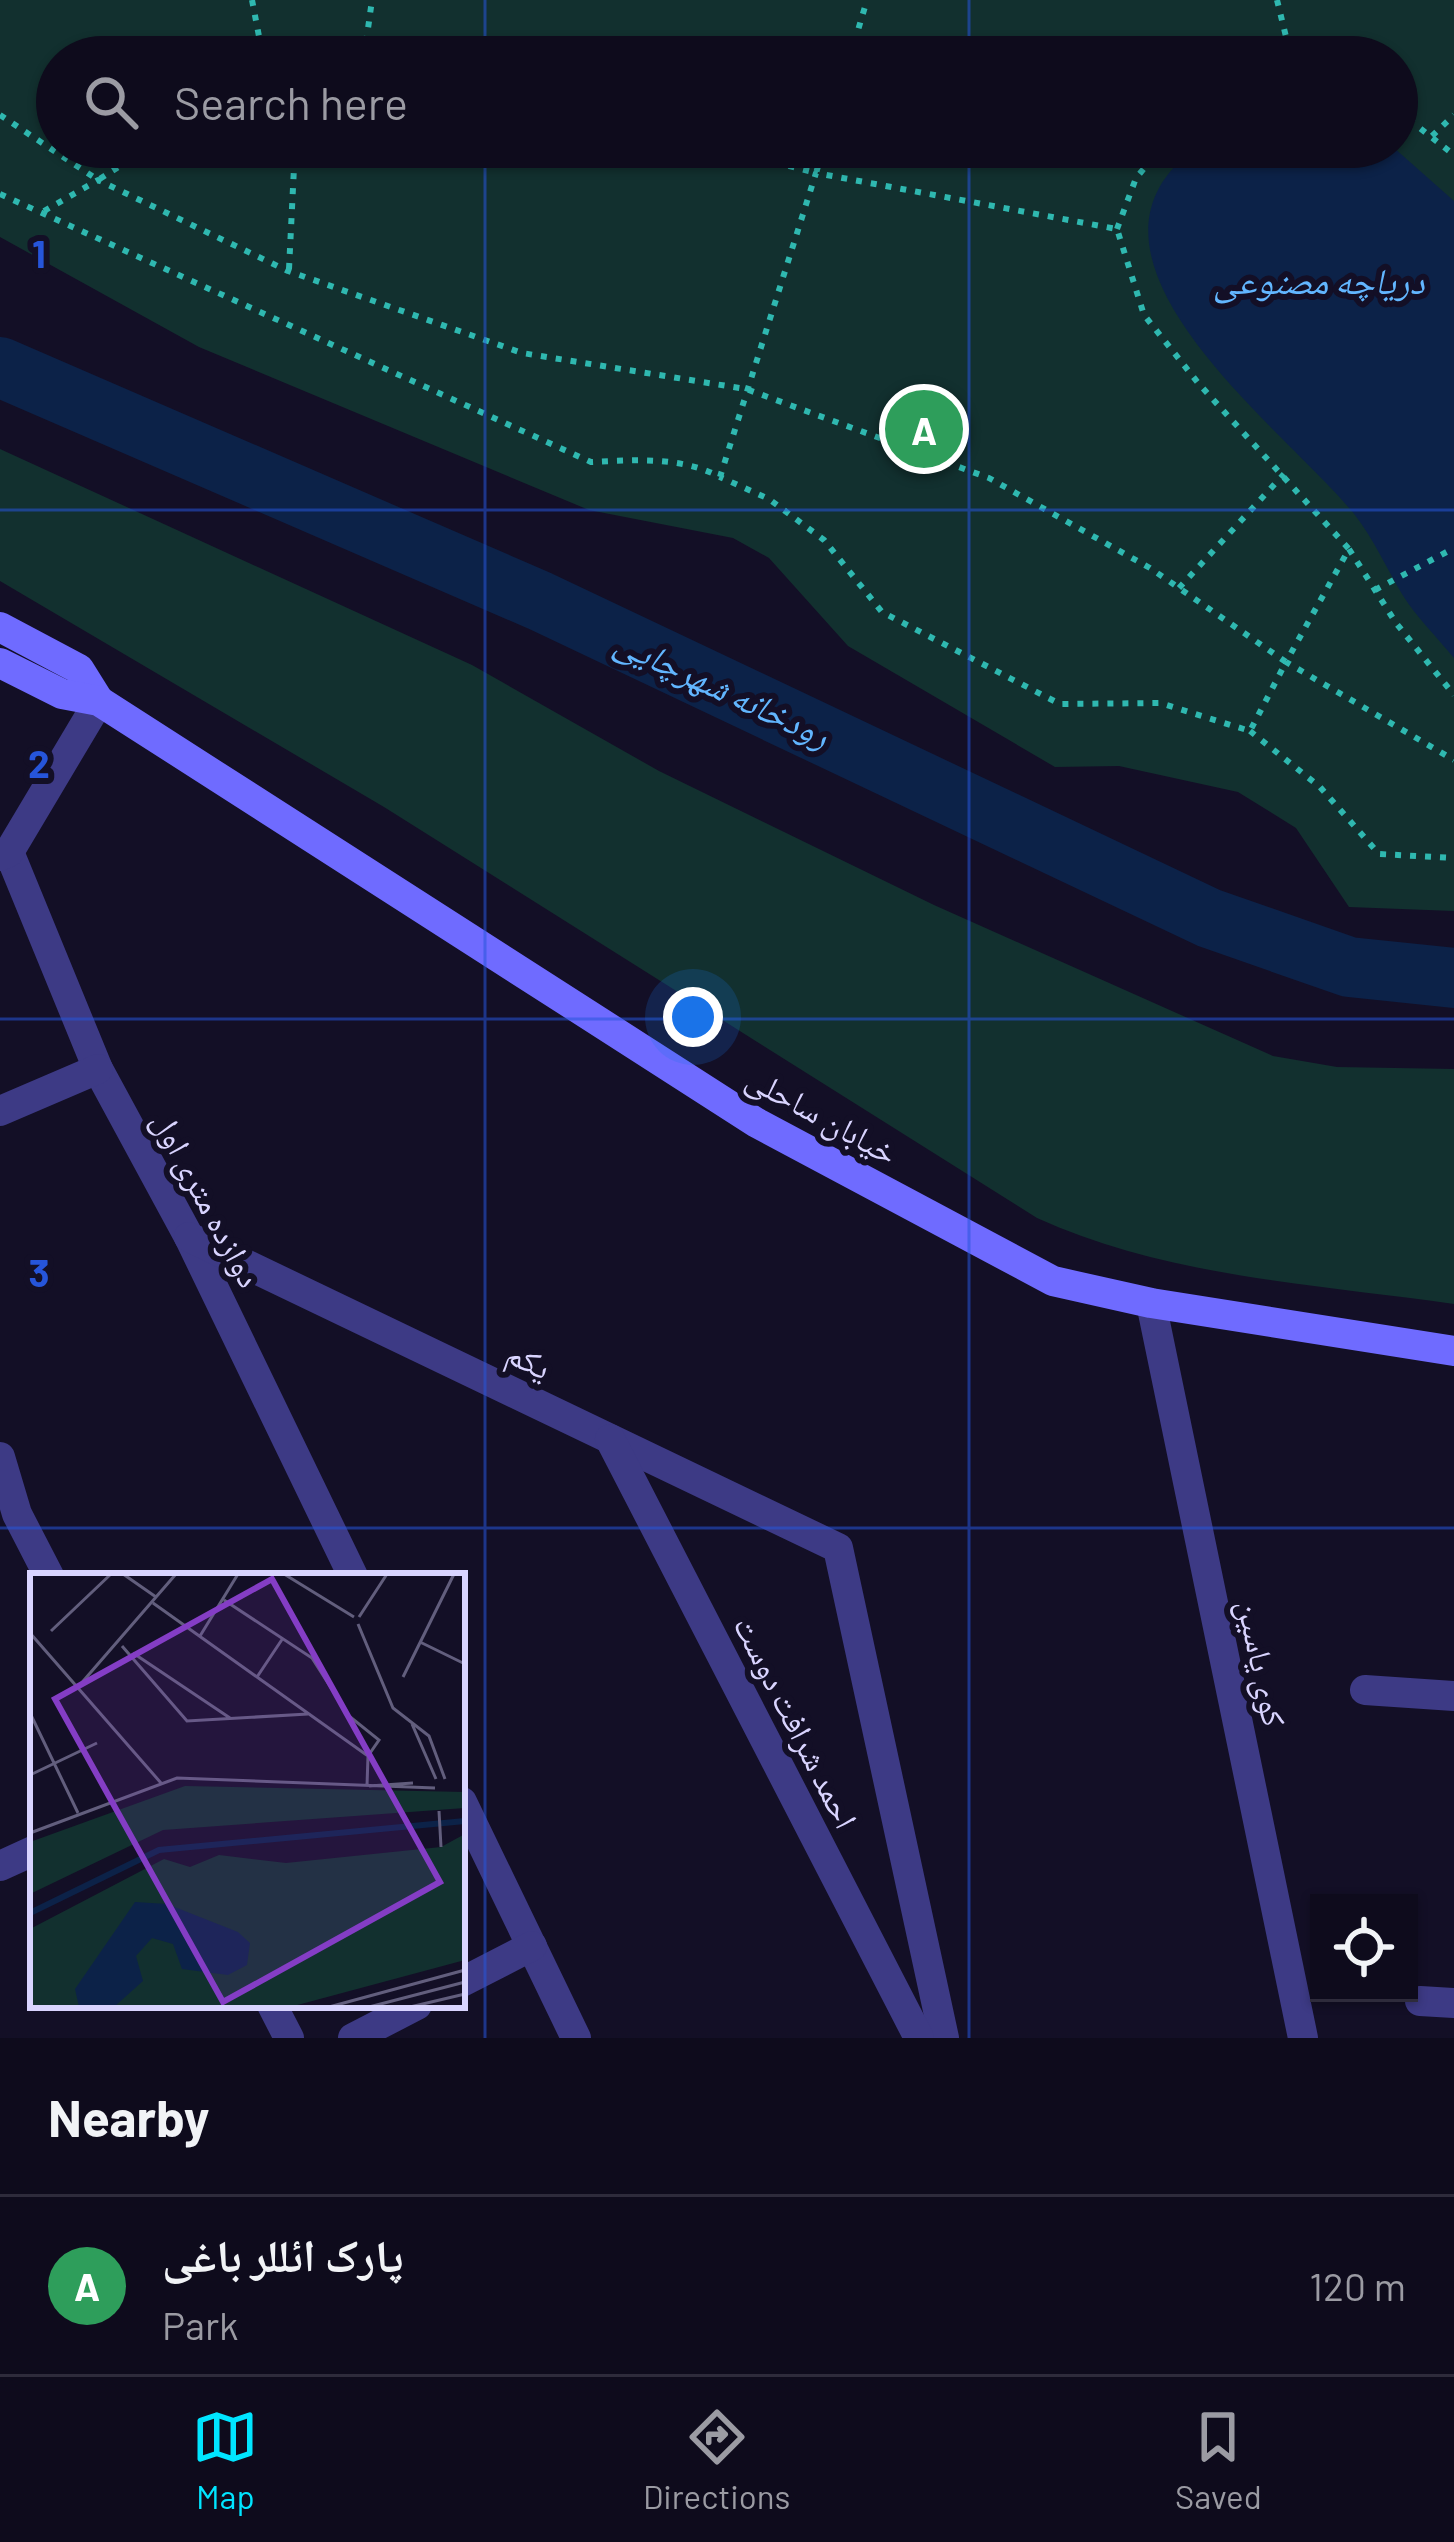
<!DOCTYPE html>
<html lang="en">
<head>
<meta charset="utf-8">
<style>
  :root { --surface:#0e0b1c; --page:#171425; --text:#f1f3f6; --muted:#9b9ba3; --line:#2e2b3b; --accent:#00e5ff }
  body { margin:0; font-family:Barlow,"Noto Naskh Arabic",sans-serif; background:var(--page); color:var(--text) }
  .controls { position:absolute; right:36px; bottom:36px; display:grid; overflow:hidden; border-radius:0px; box-shadow:0 3px 9px #0004 }
  .controls button { width:108px; height:108px; display:grid; place-items:center; padding:0; border:0; border-bottom:3px solid var(--line); background:var(--surface); color:var(--text); font:60px sans-serif }
  .you { position:absolute; left:693px; top:1017px; width:42px; height:42px; margin:-30px; border:9px solid #fff; border-radius:50%; background:#1a73e8; box-shadow:0 0 0 18px #1a73e833 }
  .badge { display:grid; place-items:center; width:78px; height:78px; border-radius:50%; background:var(--accent); color:#fff; font-size:39px; font-weight:700 }
  .pin { position:absolute; translate:-50% -50%; border:6px solid #fff; box-shadow:0 3px 12px #0006 }
  .list { margin:0; padding:0; list-style:none }
  h2 { display:flex; justify-content:space-between; align-items:center; height:156px; margin:0; padding:0 48px; font-size:51px }
  h2 small { font-size:39px; font-weight:400; color:var(--muted) }
  .list li { display:grid; grid-template-columns:78px 1fr auto; gap:36px; align-items:center; box-sizing:border-box; height:180px; padding:0 48px; border-top:3px solid var(--line) }
  .list b { display:block; font-size:45px; white-space:nowrap }
  .list p { margin:0; font-size:39px; white-space:nowrap; color:var(--muted) }
  .list em { font-size:39px; font-style:normal; color:var(--muted) }
  .icon { flex:none; width:66px; height:66px; fill:none; stroke:currentColor; stroke-width:2; stroke-linecap:round; stroke-linejoin:round }
  .map { position:relative; flex:none; width:1454px; height:2038px; overflow:hidden }
  .search { position:absolute; background:var(--surface); box-shadow:0 3px 9px #0004; left:36px; right:36px; top:36px; height:132px; display:flex; align-items:center; gap:30px; box-sizing:border-box; padding:0 42px; border-radius:66px; color:var(--muted); font-size:45px }
  .sheet { height:336px; background:var(--surface) }
  nav { display:flex; justify-content:space-around; align-items:center; box-sizing:border-box; height:168px; border-top:3px solid var(--line); background:var(--surface); font-size:33px; color:var(--muted) }
  nav a { display:grid; justify-items:center; gap:6px }
  nav .on { color:var(--accent) }
  .map>svg:first-child { display:block }
</style>
</head>
<body>
<div class="map">
<svg width="1454" height="2038" viewBox="0 0 1454 2038">
  <rect width="100%" height="100%" fill="#130f26"/>
  <!-- green -->
  <g fill="#12302f" fill-rule="evenodd">
    <path d="M 0,0 L 1454,0 L 1454,911 L 1349,907 L 1296,828 L 1238,792 L 1119,766 L 1055,767 L 848,646 L 769,558 L 733,538 L 589,510 L 199,347 L 0,237 ZM 57,57 L 1397,57 L 1397,147 L 57,147 Z"/>
    <path d="M 0,449 L 472,665 L 659,771 L 934,905 L 1273,1056 L 1337,1067 L 1454,1069 L 1454,1304 C 1314,1284 1167,1277 1037,1218 L 384,807 L 0,581 Z"/>
  </g>
  <!-- water -->
  <path fill="#0c2248" d="M 1197,147 L 1393,147 L 1454,201 L 1454,658 C 1437,637 1416,617 1402,594 C 1386,567 1374,540 1355,515 C 1288,431 1046,256 1197,147 Z"/>
  <g fill="none" stroke-linecap="round" stroke-linejoin="round">
    <!-- river -->
    <path stroke="#0c2248" stroke-width="60" d="M 0,367 L 540,601 L 1209,918 L 1349,967 L 1454,978"/>
    <!-- path -->
    <g stroke="#2fb8b0" stroke-width="6" stroke-dasharray="6 9" stroke-linecap="butt">
      <path d="M 252,0 L 263,57"/>
      <path d="M 1277,0 L 1291,57"/>
      <path d="M 364,57 L 372,0"/>
      <path d="M 850,57 L 867,0"/>
      <path d="M 1397,110 L 1454,155"/>
      <path d="M 0,115 L 98,180 L 150,147"/>
      <path d="M 1432,136 L 1454,115"/>
      <path d="M 716,147 L 816,173 L 824,147"/>
      <path d="M 0,194 L 591,462 C 634,460 681,456 720,477 L 816,173 L 1117,229 L 1144,315 L 1199,384 L 1349,549 L 1286,662 L 1454,760"/>
      <path d="M 44,211 L 98,180 L 288,271 L 522,353 L 746,389 L 989,478 L 1150,568 L 1286,662 L 1250,731 L 1160,703 L 1060,704 L 882,612 L 824,540 L 769,499 L 720,477"/>
      <path d="M 1117,229 L 1136,178 L 1162,147"/>
      <path d="M 289,269 L 295,147"/>
      <path d="M 1349,549 L 1396,623 L 1454,695"/>
      <path d="M 1179,588 L 1284,474"/>
      <path d="M 1375,590 L 1454,548"/>
      <path d="M 1250,731 L 1320,787 L 1379,854 L 1454,858"/>
    </g>
    <!-- street -->
    <g stroke="#3d3a85" stroke-width="30">
      <path d="M 9,852 L 98,1069 L 189,1237 L 353,1576"/>
      <path d="M 0,856 L 9,852 L 99,701"/>
      <path d="M 0,1111 L 98,1069"/>
      <path d="M 189,1237 L 838,1548 L 944,2038"/>
      <path d="M 1151,1303 L 1303,2038"/>
      <path d="M 610,1439 L 919,2038"/>
      <path d="M 0,1457 L 17,1514 L 49,1576"/>
      <path d="M 1365,1690 L 1454,1696"/>
      <path d="M 462,1802 L 576,2038"/>
      <path d="M 0,1866 L 33,1851"/>
      <path d="M 462,1982 L 532,1946"/>
      <path d="M 1420,2001 L 1454,2003"/>
      <path d="M 272,2005 L 289,2038"/>
      <path d="M 353,2038 L 417,2005"/>
    </g>
    <!-- secondary -->
    <g stroke="#6f6bff" stroke-width="30">
      <path d="M 0,627 L 79,669 L 99,701"/>
      <path d="M 0,663 L 62,694 L 99,701 L 757,1123 L 1053,1281 L 1151,1303 L 1454,1351"/>
    </g>
  </g>
  <!-- grid -->
  <path fill="none" stroke="#2655da" stroke-width="3" stroke-opacity="0.55" d="M 485,0 L 485,57M 969,0 L 969,57M 485,147 L 485,2038M 969,147 L 969,2038M 0,510 L 1454,510M 0,1019 L 1454,1019M 0,1528 L 1454,1528"/>
  <g text-anchor="middle" stroke-width="12" stroke-linejoin="round" paint-order="stroke">
    <!-- street labels -->
    <g font-size="33" fill="#d9d4ff" stroke="#130f26">
      <text transform="translate(822 1115) rotate(29)" y="12">خیابان ساحلی</text>
      <text transform="translate(207 1199) rotate(62)" y="12">دوازده متری اول</text>
      <text transform="translate(529 1360) rotate(26)" y="12">یکم</text>
      <text transform="translate(1262 1663) rotate(78)" y="12">کوی یاسین</text>
      <text transform="translate(796 1722) rotate(63)" y="12">احمد شرافت دوست</text>
    </g>
    <!-- water labels -->
    <g font-size="36" font-style="italic" fill="#62b6ff" stroke="#130f26">
      <text x="1319" y="294">دریاچه مصنوعی</text>
      <text transform="translate(723 688) rotate(25)" y="13">رودخانه شهرچایی</text>
    </g>
  </g>
  <!-- overview -->
  <g transform="translate(30 1573)">
    <rect width="435" height="435" fill="#130f26"/>
    <path d="M 155,213 L 435,219 L 435,235 L 133,257 L 0,321 L 0,269 ZM 435,261 L 435,387 L 260,434 L 0,434 L 0,356 L 134,286 L 160,294 L 189,282 L 256,290 L 411,274 Z" fill="#12302f"/>
    <path d="M 105,329 L 137,331 L 208,359 L 220,370 L 217,392 L 198,402 L 152,396 L 143,371 L 122,365 L 106,383 L 113,408 L 84,434 L 49,434 L 45,416 Z" fill="#0c2248"/>
    <path fill="none" stroke="#0c2248" stroke-width="6" d="M 0,340 L 129,277 L 435,248"/>
    <path fill="none" stroke="#625e7d" stroke-width="3" d="M 93,1 L 126,24M 254,1 L 324,44M 194,27 L 282,85 L 319,143 L 349,167 L 338,183 L 337,213M 123,30 L 338,183M 329,44 L 357,1M 328,51 L 363,135 L 399,163 L 415,206M 21,58 L 81,1M 0,60 L 131,210M 170,63 L 208,1M 390,69 L 435,91M 92,73 L 157,148 L 278,141M 103,80 L 200,145M 227,104 L 253,65M 373,104 L 424,1M 48,114 L 146,1M 0,140 L 48,240M 382,151 L 406,206M 0,202 L 67,170M 339,213 L 383,210M 409,238 L 411,274M 0,260 L 147,205 L 405,215M 299,434 L 435,397M 339,434 L 435,409M 380,434 L 435,421"/>
    <path fill="#843dc5" fill-opacity="0.15" stroke="#843dc5" stroke-width="6" d="M 242,6 L 410,309 L 193,429 L 25,126 Z"/>
    <rect width="435" height="435" fill="none" stroke="#d9d4ff" stroke-width="6"/>
  </g>
  <g font-size="39" text-anchor="middle" font-weight="bold" fill="#2655da" stroke="#130f26" stroke-width="12" stroke-linejoin="round" paint-order="stroke">
    <text x="39" y="268">1</text>
    <text x="39" y="778">2</text>
    <text x="39" y="1287">3</text>
  </g>
</svg>
<div class="controls">
<button><svg class="icon" aria-label="locate" viewBox="0 0 24 24"><circle cx="12" cy="12" r="6"/><path d="M12 2v4M12 18v4M2 12h4M18 12h4"/></svg></button>
</div>
<div class="you"></div>
<div class="pin badge" style="left:924px;top:429px;background:#2e9e5b">A</div>
<div class="search"><svg class="icon" aria-label="search" viewBox="0 0 24 24"><circle cx="10" cy="10" r="6"/><path d="M15 15l6 6"/></svg>Search here</div>
</div>
<section class="sheet">
<h2>Nearby<small></small></h2>
<ul class="list">
<li><span class="badge" style="background:#2e9e5b">A</span><div><b>پارک ائللر باغی</b><p>Park</p></div><em>120 m</em></li>
</ul>
</section>
<nav>
<a class="on"><svg class="icon" aria-label="map" viewBox="0 0 24 24"><path d="M3 6l6-2 6 2 6-2v14l-6 2-6-2-6 2zM9 4v14M15 6v14"/></svg>Map</a>
<a><svg class="icon" aria-label="directions" viewBox="0 0 24 24"><path d="M12 3l9 9-9 9-9-9zM9 14v-3h6M13 9l2 2-2 2"/></svg>Directions</a>
<a><svg class="icon" aria-label="saved" viewBox="0 0 24 24"><path d="M7 4h10v16l-5-4-5 4z"/></svg>Saved</a>
</nav>
</body>
</html>
